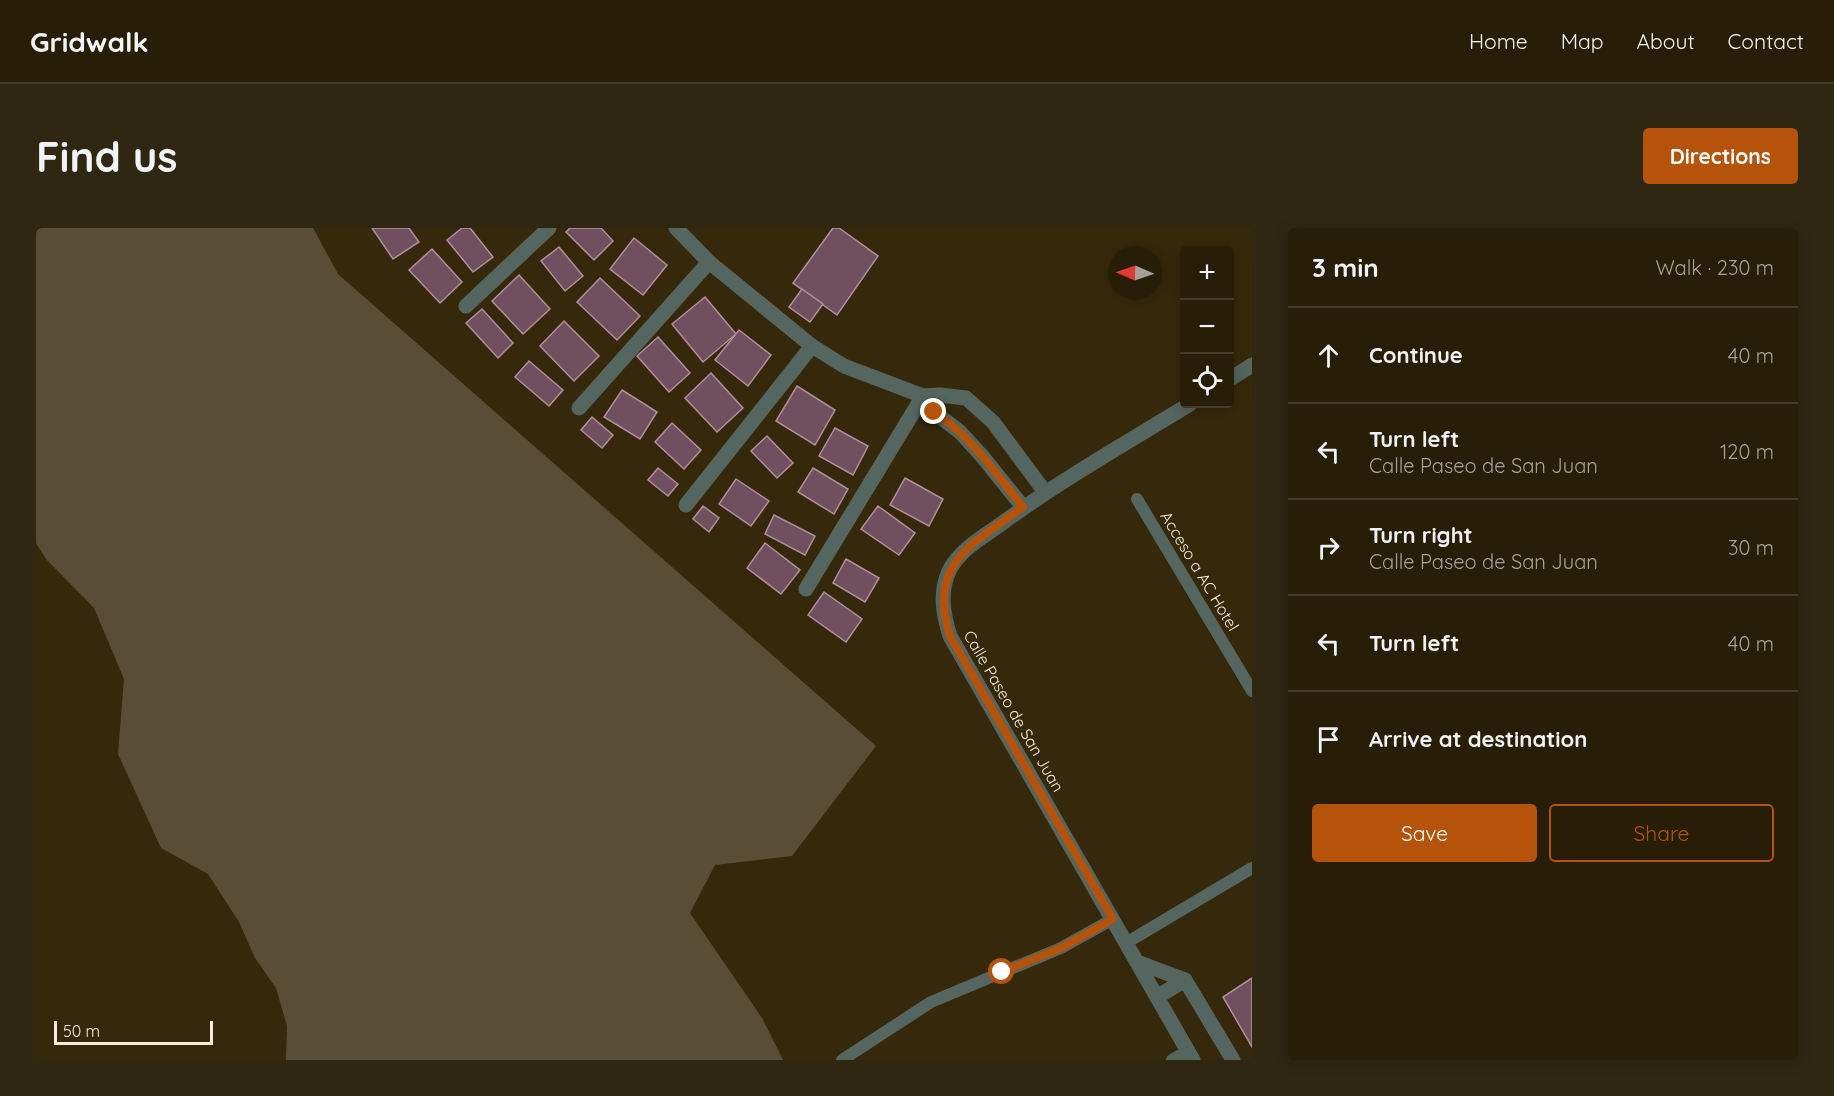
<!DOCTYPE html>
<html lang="en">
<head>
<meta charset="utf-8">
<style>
  :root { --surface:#281e08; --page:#302712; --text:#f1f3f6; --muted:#a5a29c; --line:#443c29; --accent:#b45309 }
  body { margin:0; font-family:Quicksand,sans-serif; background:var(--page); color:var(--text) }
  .controls { position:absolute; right:18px; top:18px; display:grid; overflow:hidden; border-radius:6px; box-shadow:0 3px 15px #0003 }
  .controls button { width:54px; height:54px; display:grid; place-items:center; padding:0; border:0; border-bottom:2px solid var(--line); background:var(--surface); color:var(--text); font:30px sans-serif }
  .compass { position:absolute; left:1072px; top:18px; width:54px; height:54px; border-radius:50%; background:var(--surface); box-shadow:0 3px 15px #0003; rotate:272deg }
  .scale { position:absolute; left:18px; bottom:15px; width:159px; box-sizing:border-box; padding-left:6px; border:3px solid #f4ebda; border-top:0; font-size:16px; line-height:21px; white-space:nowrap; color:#f4ebda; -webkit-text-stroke:4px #36280b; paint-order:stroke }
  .stop { position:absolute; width:18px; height:18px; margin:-14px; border:4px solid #b45309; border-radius:50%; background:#fff }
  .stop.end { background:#b45309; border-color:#fff; box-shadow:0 2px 6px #0008 }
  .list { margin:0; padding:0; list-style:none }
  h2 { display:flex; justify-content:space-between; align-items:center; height:78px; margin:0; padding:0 24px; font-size:26px }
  h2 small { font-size:20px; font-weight:400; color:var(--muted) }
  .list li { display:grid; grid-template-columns:39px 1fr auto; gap:18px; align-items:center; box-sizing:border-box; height:96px; padding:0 24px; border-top:2px solid var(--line) }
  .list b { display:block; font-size:22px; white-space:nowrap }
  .list p { margin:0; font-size:20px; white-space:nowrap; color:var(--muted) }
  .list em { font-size:20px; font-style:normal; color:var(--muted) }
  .actions { display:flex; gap:12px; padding:18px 24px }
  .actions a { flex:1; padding:14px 0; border:2px solid var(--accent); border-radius:6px; text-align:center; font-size:21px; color:var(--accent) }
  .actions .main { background:var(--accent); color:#fff }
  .icon { flex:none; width:33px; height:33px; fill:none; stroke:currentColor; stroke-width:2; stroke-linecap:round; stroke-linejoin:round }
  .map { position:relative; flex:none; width:1216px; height:832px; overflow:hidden; border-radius:6px }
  header { display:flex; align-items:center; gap:36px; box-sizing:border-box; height:84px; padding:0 30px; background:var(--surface); border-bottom:2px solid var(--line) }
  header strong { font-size:28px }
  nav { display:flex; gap:33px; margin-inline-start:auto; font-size:21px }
  .intro { display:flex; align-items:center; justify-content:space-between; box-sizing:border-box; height:144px; padding:0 36px }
  h1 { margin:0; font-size:42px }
  .button { padding:15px 27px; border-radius:6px; background:var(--accent); color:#fff; font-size:21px; font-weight:700 }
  main { display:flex; gap:36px; padding:0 36px }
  aside { flex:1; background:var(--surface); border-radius:6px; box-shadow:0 3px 15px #0003 }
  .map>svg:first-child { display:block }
</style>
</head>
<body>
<header>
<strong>Gridwalk</strong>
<nav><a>Home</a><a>Map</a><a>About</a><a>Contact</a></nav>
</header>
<div class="intro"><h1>Find us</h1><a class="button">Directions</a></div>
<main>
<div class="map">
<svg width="1216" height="832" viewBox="0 0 1216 832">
  <rect width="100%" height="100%" fill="#36280b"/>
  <!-- green -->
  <path fill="#594d36" d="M 0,0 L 277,0 L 302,46 L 840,518 L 756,628 L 679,637 L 654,685 L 726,790 L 747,832 L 250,832 L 251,798 L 240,760 L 219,730 L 203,694 L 172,646 L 125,620 L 82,526 L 88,451 L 58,380 L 10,331 L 0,315 Z"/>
  <!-- building -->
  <g fill="#70505e" stroke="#b28e9d" stroke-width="1.5">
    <path d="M 336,0 L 373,0 L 383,14 L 357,31 Z"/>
    <path d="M 426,0 L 434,0 L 457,29 L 437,44 L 411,12 Z"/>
    <path d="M 534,0 L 565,0 L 577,13 L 558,32 L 530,4 Z"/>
    <path d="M 797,0 L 803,0 L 842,28 L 801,87 L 757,55 Z"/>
    <path d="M 598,10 L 631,37 L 607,67 L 574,41 Z"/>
    <path d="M 523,19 L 547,48 L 529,63 L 505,33 Z"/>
    <path d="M 396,21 L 426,54 L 404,75 L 373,42 Z"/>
    <path d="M 483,47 L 514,81 L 487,106 L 456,73 Z"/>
    <path d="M 564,50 L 604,88 L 581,112 L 541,74 Z"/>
    <path d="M 766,61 L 787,76 L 774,94 L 753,79 Z"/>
    <path d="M 669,69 L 700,106 L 667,134 L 636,96 Z"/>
    <path d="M 446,81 L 477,115 L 462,130 L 430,95 Z"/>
    <path d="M 528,93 L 563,128 L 538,153 L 504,118 Z"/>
    <path d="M 703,102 L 735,127 L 712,158 L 679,132 Z"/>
    <path d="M 622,109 L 654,145 L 633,164 L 601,128 Z"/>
    <path d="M 493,133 L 527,162 L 513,178 L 479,149 Z"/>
    <path d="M 675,145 L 707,180 L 681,204 L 649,170 Z"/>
    <path d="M 761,158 L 799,182 L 779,217 L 740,193 Z"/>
    <path d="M 586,162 L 621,184 L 604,211 L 568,189 Z"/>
    <path d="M 556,189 L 577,207 L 566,220 L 545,202 Z"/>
    <path d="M 636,195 L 665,222 L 648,241 L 619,214 Z"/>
    <path d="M 799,200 L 832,218 L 817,247 L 783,228 Z"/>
    <path d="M 731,208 L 757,235 L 741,250 L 715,223 Z"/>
    <path d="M 622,240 L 642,256 L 632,268 L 612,252 Z"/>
    <path d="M 777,240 L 812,261 L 798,286 L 762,264 Z"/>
    <path d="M 869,250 L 907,271 L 893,298 L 854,277 Z"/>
    <path d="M 700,251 L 733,273 L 715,298 L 683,276 Z"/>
    <path d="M 667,278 L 683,290 L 673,304 L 657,291 Z"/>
    <path d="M 842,278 L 879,305 L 863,327 L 825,301 Z"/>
    <path d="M 738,287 L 779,308 L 769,327 L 729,306 Z"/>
    <path d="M 729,315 L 764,342 L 745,366 L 711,340 Z"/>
    <path d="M 810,331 L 843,350 L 829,374 L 797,355 Z"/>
    <path d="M 788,364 L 826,391 L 810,414 L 772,387 Z"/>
    <path d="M 1216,750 L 1216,819 L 1187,769 Z"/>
  </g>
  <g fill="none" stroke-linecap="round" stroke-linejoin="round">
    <!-- service -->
    <g stroke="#55655f" stroke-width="12">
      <path d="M 1101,271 L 1216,463"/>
      <path d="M 1090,715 L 1216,640"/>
      <path d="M 806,832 L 895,774 L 1025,720 L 1077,691"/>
      <path d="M 1136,832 L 1152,823"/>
    </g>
    <!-- minor -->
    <g stroke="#55655f" stroke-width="15">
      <path d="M 640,0 L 673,34 L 776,118 L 808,138 L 887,168 L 904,167 L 930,170 L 957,194 L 1009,264"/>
      <path d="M 430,78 L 513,0"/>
      <path d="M 1194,151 L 1216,137"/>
      <path d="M 887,168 L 898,184 L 924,204 L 946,228 L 987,279"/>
      <path d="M 1154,176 C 1090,215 1025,252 965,296 C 947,309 925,321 914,341 C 903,363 907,386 914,408 L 1157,832"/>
      <path d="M 543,180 L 673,34"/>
      <path d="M 650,277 L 776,118"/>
      <path d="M 770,361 L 887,168"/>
      <path d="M 1101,734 L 1149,752 L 1197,832"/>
      <path d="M 1121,769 L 1149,752"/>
    </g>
  </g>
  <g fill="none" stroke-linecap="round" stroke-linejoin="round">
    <!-- route -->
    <path stroke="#b45309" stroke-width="8" d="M 898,184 C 935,208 960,246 987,279 C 936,317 891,334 914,408 L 1077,691 L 1025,720 L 966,744"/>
  </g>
  <g text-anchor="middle" stroke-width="4.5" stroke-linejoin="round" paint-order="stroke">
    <!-- street labels -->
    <g font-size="16" fill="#f4ebda" stroke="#36280b">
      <text transform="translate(1164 343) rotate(59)" y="6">Acceso a AC Hotel</text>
      <text transform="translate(978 483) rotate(60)" y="6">Calle Paseo de San Juan</text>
    </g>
  </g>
</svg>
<div class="controls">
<button>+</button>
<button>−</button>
<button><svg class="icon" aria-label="locate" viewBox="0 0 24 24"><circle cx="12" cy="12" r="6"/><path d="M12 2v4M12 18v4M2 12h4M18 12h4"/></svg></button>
</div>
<svg class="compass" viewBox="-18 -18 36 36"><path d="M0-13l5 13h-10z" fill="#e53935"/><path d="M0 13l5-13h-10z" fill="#a5a29c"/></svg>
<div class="scale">50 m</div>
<div class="stop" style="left:966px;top:744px"></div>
<div class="stop end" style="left:898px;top:184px"></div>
</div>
<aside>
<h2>3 min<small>Walk · 230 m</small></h2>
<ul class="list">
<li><svg class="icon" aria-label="ahead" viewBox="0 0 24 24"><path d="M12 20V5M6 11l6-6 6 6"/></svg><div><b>Continue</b></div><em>40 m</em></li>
<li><svg class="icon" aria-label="left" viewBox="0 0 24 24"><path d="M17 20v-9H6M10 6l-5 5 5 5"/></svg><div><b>Turn left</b><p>Calle Paseo de San Juan</p></div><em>120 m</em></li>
<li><svg class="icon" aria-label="right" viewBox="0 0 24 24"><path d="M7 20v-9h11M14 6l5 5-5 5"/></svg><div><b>Turn right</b><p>Calle Paseo de San Juan</p></div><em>30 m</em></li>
<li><svg class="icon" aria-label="left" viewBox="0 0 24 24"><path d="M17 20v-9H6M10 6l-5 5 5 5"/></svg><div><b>Turn left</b></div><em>40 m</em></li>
<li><svg class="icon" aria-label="arrive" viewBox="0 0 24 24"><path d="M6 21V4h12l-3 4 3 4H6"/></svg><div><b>Arrive at destination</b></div></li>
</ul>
<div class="actions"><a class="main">Save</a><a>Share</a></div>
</aside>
</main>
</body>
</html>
